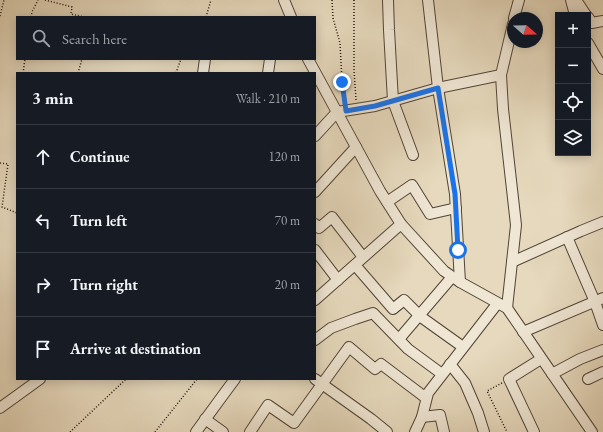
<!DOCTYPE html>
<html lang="en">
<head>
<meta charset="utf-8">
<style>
  :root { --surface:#171b24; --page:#20242c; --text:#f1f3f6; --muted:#9ea1a6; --line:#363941 }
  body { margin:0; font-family:"EB Garamond",serif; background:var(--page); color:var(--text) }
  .controls { position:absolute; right:12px; top:12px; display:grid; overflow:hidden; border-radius:0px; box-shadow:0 2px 10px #0003 }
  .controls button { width:36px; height:36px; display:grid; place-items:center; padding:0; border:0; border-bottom:1px solid var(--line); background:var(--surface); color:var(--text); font:20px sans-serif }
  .compass { position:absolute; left:507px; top:12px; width:36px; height:36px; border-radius:50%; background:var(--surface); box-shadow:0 2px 10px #0003; rotate:110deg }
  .stop { position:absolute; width:12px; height:12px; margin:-9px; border:3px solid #1a73e8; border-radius:50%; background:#fff }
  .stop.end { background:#1a73e8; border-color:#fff; box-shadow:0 1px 4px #0008 }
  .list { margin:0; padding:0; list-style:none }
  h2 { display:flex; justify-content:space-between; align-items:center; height:52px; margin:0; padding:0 16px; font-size:17px }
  h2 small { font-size:13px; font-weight:400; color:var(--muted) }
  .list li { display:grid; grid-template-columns:26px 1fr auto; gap:12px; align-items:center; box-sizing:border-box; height:64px; padding:0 16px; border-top:1px solid var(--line) }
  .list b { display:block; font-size:15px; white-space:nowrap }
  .list em { font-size:13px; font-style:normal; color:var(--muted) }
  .icon { flex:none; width:22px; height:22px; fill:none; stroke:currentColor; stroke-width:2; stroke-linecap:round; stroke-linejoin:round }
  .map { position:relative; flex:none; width:603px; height:432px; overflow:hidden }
  .search { position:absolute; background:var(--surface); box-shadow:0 2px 10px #0003; left:16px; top:16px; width:300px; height:44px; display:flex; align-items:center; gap:10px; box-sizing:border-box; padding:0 14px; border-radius:0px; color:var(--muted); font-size:15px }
  .panel { position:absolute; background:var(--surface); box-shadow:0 2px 10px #0003; left:16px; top:72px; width:300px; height:308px; border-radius:0px }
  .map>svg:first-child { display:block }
</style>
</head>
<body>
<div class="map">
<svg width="603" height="432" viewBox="0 0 603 432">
  <rect width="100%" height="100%" fill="#e6d9bd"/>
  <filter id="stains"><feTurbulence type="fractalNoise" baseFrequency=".005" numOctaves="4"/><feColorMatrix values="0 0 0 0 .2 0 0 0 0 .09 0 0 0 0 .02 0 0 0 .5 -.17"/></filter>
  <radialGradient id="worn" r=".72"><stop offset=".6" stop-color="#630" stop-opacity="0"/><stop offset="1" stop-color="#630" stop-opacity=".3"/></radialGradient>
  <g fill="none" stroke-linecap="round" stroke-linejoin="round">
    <!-- street casing -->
    <g stroke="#524438" stroke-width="12">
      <g id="street">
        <path d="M 284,0 L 291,17"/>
        <path d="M 388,0 L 389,30 L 393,101 L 413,155"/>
        <path d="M 428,0 L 438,88 L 455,194 L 460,282"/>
        <path d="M 571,0 L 575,15"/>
        <path d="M 576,0 L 586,15"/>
        <path d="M 588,17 L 592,23 L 603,21"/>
        <path d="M 514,18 L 519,0"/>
        <path d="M 588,43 L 603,69"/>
        <path d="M 308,59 L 380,191 L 401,224 L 444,271 L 460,282 L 507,308 L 592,432"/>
        <path d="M 203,73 L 205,59"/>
        <path d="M 268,73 L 270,59"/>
        <path d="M 315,136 L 337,112 L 375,106 L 438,88 L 501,75"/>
        <path d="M 315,192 L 356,147"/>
        <path d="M 387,202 L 412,185 L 430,214 L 456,208"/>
        <path d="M 315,224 L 319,228 L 332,217 L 363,257"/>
        <path d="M 567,237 L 595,302 L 603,325"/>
        <path d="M 315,250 L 338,280"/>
        <path d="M 512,262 L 581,231 L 603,222"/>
        <path d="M 355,265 L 393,309 L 404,300 L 421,317 L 463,347"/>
        <path d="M 315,300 L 401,224"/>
        <path d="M 507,308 L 516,225 L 503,109 L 501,75 L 513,24"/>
        <path d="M 523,332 L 603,298"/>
        <path d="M 399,339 L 452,277"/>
        <path d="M 315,340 L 331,328 L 355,319 L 373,313 L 408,349 L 442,374"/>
        <path d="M 450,364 L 465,383 L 478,413 L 484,432"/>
        <path d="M 552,374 L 580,359 L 603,350"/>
        <path d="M 315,379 L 371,419 L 387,432"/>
        <path d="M 588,379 L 603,372"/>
        <path d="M 0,408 L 40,379"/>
        <path d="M 422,417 L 440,415 L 444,432"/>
        <path d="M 205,419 L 223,432"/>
        <path d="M 196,432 L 229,387 L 235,379"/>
        <path d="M 250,432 L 268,405 L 294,423 L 349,347 L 375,369 L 381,364 L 426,398"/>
        <path d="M 415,432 L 422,417 L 428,393 L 497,304"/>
        <path d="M 534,432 L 509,379 L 541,359"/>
      </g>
    </g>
    <!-- path -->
    <g stroke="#21130b" stroke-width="1.5" stroke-dasharray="1 2" stroke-linecap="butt">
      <path d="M 45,0 L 72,7 L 71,14 L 84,17"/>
      <path d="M 332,0 L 333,18 L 340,43 L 342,81 L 345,101"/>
      <path d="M 354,0 L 354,70 L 356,100"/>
      <path d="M 0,16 L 4,0"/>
      <path d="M 31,17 L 32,12 L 38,0"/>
      <path d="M 206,17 L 211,0"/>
      <path d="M 23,73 L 25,59"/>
      <path d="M 78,73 L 82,59"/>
      <path d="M 176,73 L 181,59"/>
      <path d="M 0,163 L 8,164 L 2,207 L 17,213"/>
      <path d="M 502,383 L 487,391 L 507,432"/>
      <path d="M 70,432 L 125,380 L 124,379"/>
      <path d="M 155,432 L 197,379"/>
    </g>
    <!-- street -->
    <use href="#street" stroke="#efe6d4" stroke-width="10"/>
  </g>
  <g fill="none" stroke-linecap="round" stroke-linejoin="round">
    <!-- route -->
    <path stroke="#1a73e8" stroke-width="5" d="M 342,82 L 346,111 L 375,106 L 438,88 L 455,194 L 458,250"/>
  </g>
  <rect width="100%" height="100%" filter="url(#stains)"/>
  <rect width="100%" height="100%" fill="url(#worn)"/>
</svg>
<div class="controls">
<button>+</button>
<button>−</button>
<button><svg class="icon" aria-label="locate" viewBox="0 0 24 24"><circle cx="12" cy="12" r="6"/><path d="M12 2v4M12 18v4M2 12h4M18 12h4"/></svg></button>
<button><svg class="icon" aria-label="layers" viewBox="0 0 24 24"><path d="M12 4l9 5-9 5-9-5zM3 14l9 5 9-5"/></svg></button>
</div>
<svg class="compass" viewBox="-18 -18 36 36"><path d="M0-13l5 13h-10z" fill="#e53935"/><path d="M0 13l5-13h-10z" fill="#9ea1a6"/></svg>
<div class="stop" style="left:458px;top:250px"></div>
<div class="stop end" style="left:342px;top:82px"></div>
<div class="search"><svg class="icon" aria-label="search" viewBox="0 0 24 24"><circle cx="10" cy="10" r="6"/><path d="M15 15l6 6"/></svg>Search here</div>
<section class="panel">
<h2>3 min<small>Walk · 210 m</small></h2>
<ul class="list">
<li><svg class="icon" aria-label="ahead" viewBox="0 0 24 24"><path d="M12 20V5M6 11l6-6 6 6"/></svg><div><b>Continue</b></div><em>120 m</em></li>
<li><svg class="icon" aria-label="left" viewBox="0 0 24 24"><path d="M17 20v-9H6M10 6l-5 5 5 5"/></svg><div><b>Turn left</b></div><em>70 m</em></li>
<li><svg class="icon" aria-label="right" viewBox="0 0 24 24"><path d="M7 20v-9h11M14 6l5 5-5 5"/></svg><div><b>Turn right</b></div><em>20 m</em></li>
<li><svg class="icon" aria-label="arrive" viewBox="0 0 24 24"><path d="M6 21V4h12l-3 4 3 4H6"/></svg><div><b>Arrive at destination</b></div></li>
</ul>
</section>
</div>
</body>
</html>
